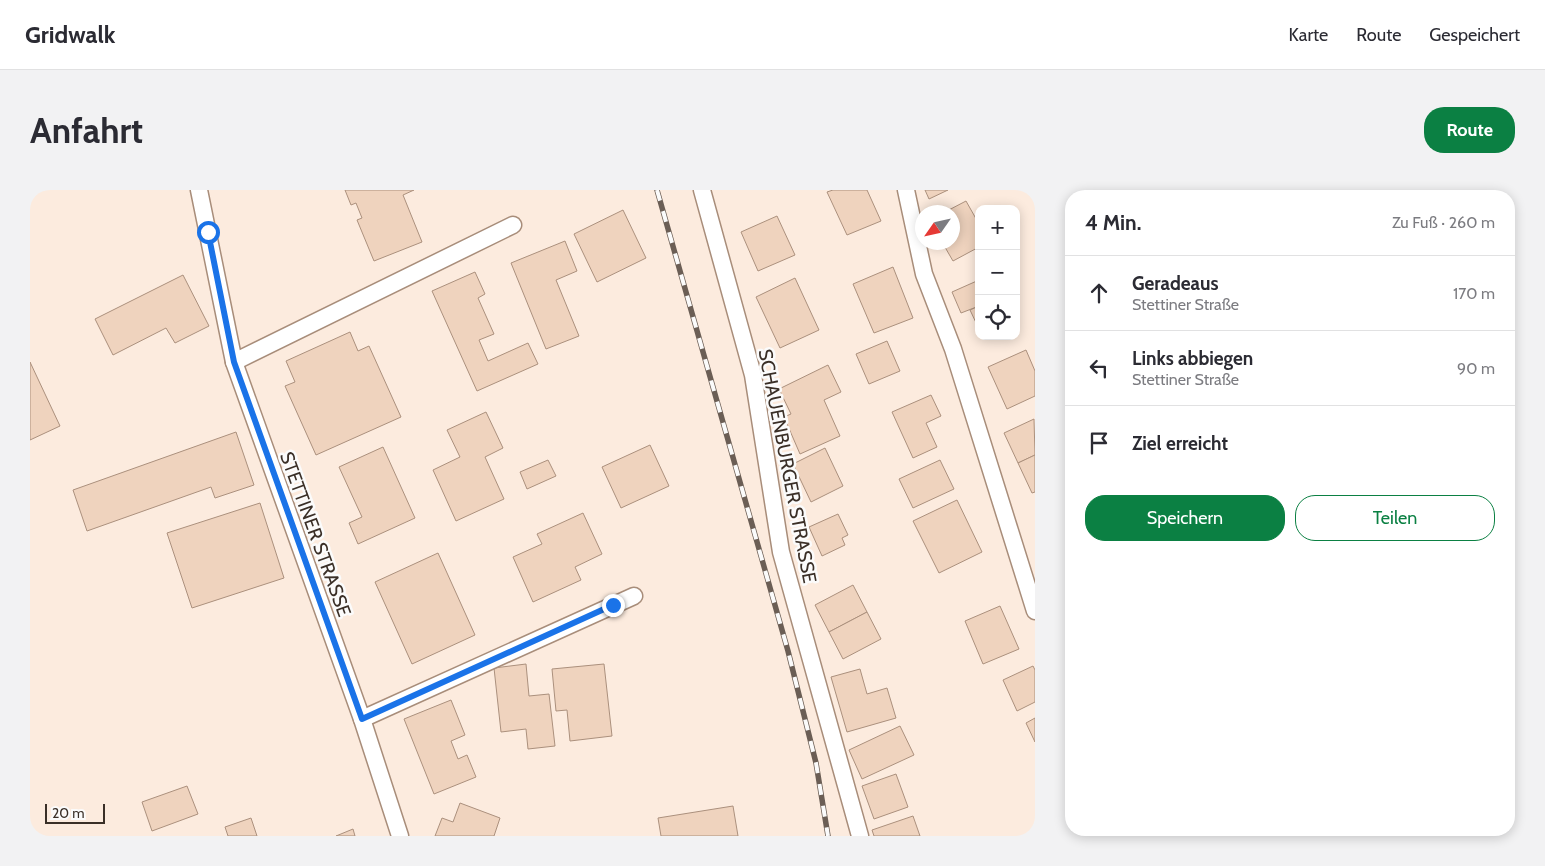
<!DOCTYPE html>
<html lang="de">
<head>
<meta charset="utf-8">
<style>
  :root { --surface:#fff; --page:#f2f2f3; --text:#2b2b33; --muted:#7c7c81; --line:#e1e1e2; --accent:#0b8043 }
  body { margin:0; font-family:Cabin,sans-serif; background:var(--page); color:var(--text) }
  .controls { position:absolute; right:15px; top:15px; display:grid; overflow:hidden; border-radius:10px; box-shadow:0 2px 12px #0003 }
  .controls button { width:45px; height:45px; display:grid; place-items:center; padding:0; border:0; border-bottom:1px solid var(--line); background:var(--surface); color:var(--text); font:25px sans-serif }
  .compass { position:absolute; left:885px; top:15px; width:45px; height:45px; border-radius:50%; background:var(--surface); box-shadow:0 2px 12px #0003; rotate:236deg }
  .scale { position:absolute; left:15px; bottom:12px; width:60px; box-sizing:border-box; padding-left:5px; border:2px solid #3a2f27; border-top:0; font-size:14px; line-height:18px; white-space:nowrap; color:#3a2f27; -webkit-text-stroke:4px #fbfbfb; paint-order:stroke }
  .stop { position:absolute; width:15px; height:15px; margin:-11px; border:4px solid #1a73e8; border-radius:50%; background:#fff }
  .stop.end { background:#1a73e8; border-color:#fff; box-shadow:0 1px 5px #0008 }
  .list { margin:0; padding:0; list-style:none }
  h2 { display:flex; justify-content:space-between; align-items:center; height:65px; margin:0; padding:0 20px; font-size:21px }
  h2 small { font-size:16px; font-weight:400; color:var(--muted) }
  .list li { display:grid; grid-template-columns:32px 1fr auto; gap:15px; align-items:center; box-sizing:border-box; height:75px; padding:0 20px; border-top:1px solid var(--line) }
  .list b { display:block; font-size:19px; white-space:nowrap }
  .list p { margin:0; font-size:16px; white-space:nowrap; color:var(--muted) }
  .list em { font-size:16px; font-style:normal; color:var(--muted) }
  .actions { display:flex; gap:10px; padding:15px 20px }
  .actions a { flex:1; padding:11px 0; border:1px solid var(--accent); border-radius:20px; text-align:center; font-size:18px; color:var(--accent) }
  .actions .main { background:var(--accent); color:#fff }
  .icon { flex:none; width:28px; height:28px; fill:none; stroke:currentColor; stroke-width:2; stroke-linecap:round; stroke-linejoin:round }
  .map { position:relative; flex:none; width:1005px; height:646px; overflow:hidden; border-radius:20px }
  header { display:flex; align-items:center; gap:30px; box-sizing:border-box; height:70px; padding:0 25px; background:var(--surface); border-bottom:1px solid var(--line) }
  header strong { font-size:24px }
  nav { display:flex; gap:28px; margin-inline-start:auto; font-size:18px }
  .intro { display:flex; align-items:center; justify-content:space-between; box-sizing:border-box; height:120px; padding:0 30px }
  h1 { margin:0; font-size:35px }
  .button { padding:12px 22px; border-radius:20px; background:var(--accent); color:#fff; font-size:18px; font-weight:700 }
  main { display:flex; gap:30px; padding:0 30px }
  aside { flex:1; background:var(--surface); border-radius:20px; box-shadow:0 2px 12px #0003 }
  .map>svg:first-child { display:block }
</style>
</head>
<body>
<header>
<strong>Gridwalk</strong>
<nav><a>Karte</a><a>Route</a><a>Gespeichert</a></nav>
</header>
<div class="intro"><h1>Anfahrt</h1><a class="button">Route</a></div>
<main>
<div class="map">
<svg width="1005" height="646" viewBox="0 0 1005 646">
  <rect width="100%" height="100%" fill="#fcebde"/>
  <!-- building -->
  <g fill="#efd3be" stroke="#ab907d">
    <path d="M 315,0 L 384,0 L 373,5 L 392,52 L 344,71 L 327,30 L 332,28 L 326,13 L 321,15 Z"/>
    <path d="M 803,0 L 837,0 L 851,31 L 817,45 L 797,2 Z"/>
    <path d="M 895,0 L 918,0 L 899,9 Z"/>
    <path d="M 936,11 L 949,34 L 949,57 L 923,71 L 912,52 L 922,52 L 922,22 L 915,22 Z"/>
    <path d="M 593,20 L 616,68 L 567,92 L 544,44 Z"/>
    <path d="M 747,26 L 765,65 L 728,81 L 711,42 Z"/>
    <path d="M 535,51 L 547,81 L 526,90 L 549,146 L 516,159 L 481,73 Z"/>
    <path d="M 863,77 L 883,128 L 844,143 L 823,94 Z"/>
    <path d="M 445,82 L 455,104 L 448,108 L 464,144 L 449,150 L 458,171 L 498,153 L 508,174 L 447,201 L 402,101 Z"/>
    <path d="M 153,85 L 179,136 L 145,153 L 136,138 L 83,165 L 65,129 Z"/>
    <path d="M 765,88 L 789,140 L 750,158 L 726,107 Z"/>
    <path d="M 949,90 L 949,116 L 931,123 L 922,102 Z"/>
    <path d="M 949,116 L 949,139 L 940,120 Z"/>
    <path d="M 320,142 L 328,161 L 339,156 L 371,227 L 286,265 L 255,196 L 265,192 L 256,171 Z"/>
    <path d="M 857,151 L 870,181 L 839,194 L 826,164 Z"/>
    <path d="M 996,160 L 1005,181 L 1005,206 L 977,219 L 958,177 Z"/>
    <path d="M 0,172 L 30,236 L 0,250 Z"/>
    <path d="M 798,175 L 811,202 L 794,210 L 810,246 L 770,264 L 754,227 L 761,224 L 749,199 Z"/>
    <path d="M 901,205 L 911,226 L 896,233 L 907,257 L 883,268 L 862,222 Z"/>
    <path d="M 456,222 L 473,258 L 455,267 L 474,309 L 426,331 L 403,280 L 430,267 L 417,240 Z"/>
    <path d="M 1004,229 L 1005,265 L 988,273 L 974,243 Z"/>
    <path d="M 206,242 L 224,295 L 185,308 L 181,297 L 57,341 L 43,300 Z"/>
    <path d="M 620,255 L 639,296 L 591,318 L 572,277 Z"/>
    <path d="M 353,257 L 385,328 L 328,354 L 319,333 L 332,327 L 309,277 Z"/>
    <path d="M 795,258 L 813,296 L 781,312 L 763,274 Z"/>
    <path d="M 1005,265 L 1005,302 L 1002,303 L 988,273 Z"/>
    <path d="M 518,270 L 526,286 L 497,299 L 490,282 Z"/>
    <path d="M 910,270 L 924,299 L 883,318 L 869,289 Z"/>
    <path d="M 927,310 L 952,362 L 909,383 L 883,331 Z"/>
    <path d="M 230,313 L 254,388 L 162,418 L 137,343 Z"/>
    <path d="M 553,323 L 572,364 L 545,377 L 551,390 L 503,412 L 483,367 L 512,354 L 507,344 Z"/>
    <path d="M 808,324 L 818,345 L 812,348 L 815,355 L 792,366 L 779,337 Z"/>
    <path d="M 408,363 L 445,445 L 382,474 L 345,392 Z"/>
    <path d="M 823,395 L 837,422 L 799,442 L 785,415 Z"/>
    <path d="M 970,416 L 989,459 L 953,474 L 935,431 Z"/>
    <path d="M 837,422 L 851,449 L 813,469 L 799,442 Z"/>
    <path d="M 496,474 L 499,506 L 519,504 L 525,556 L 498,559 L 496,539 L 471,542 L 464,478 Z"/>
    <path d="M 574,474 L 582,546 L 540,551 L 537,520 L 526,521 L 522,479 Z"/>
    <path d="M 1003,476 L 1005,480 L 1005,512 L 987,521 L 973,490 Z"/>
    <path d="M 830,479 L 837,504 L 857,498 L 866,528 L 817,542 L 801,487 Z"/>
    <path d="M 421,510 L 435,545 L 421,551 L 428,569 L 437,565 L 446,587 L 404,604 L 374,529 Z"/>
    <path d="M 1005,528 L 1005,552 L 996,533 Z"/>
    <path d="M 870,536 L 884,565 L 832,589 L 819,560 Z"/>
    <path d="M 866,584 L 878,617 L 844,629 L 832,596 Z"/>
    <path d="M 157,596 L 168,624 L 122,641 L 112,612 Z"/>
    <path d="M 430,613 L 470,628 L 464,646 L 405,646 L 412,628 L 423,632 Z"/>
    <path d="M 703,616 L 708,646 L 631,646 L 628,628 Z"/>
    <path d="M 883,626 L 890,646 L 844,646 L 842,640 Z"/>
    <path d="M 221,628 L 227,646 L 198,646 L 195,637 Z"/>
    <path d="M 323,639 L 325,646 L 306,646 Z"/>
  </g>
  <g fill="none" stroke-linecap="round" stroke-linejoin="round">
    <!-- minor casing -->
    <g stroke="#a88d7a" stroke-width="19">
      <g id="minor">
        <path d="M 169,0 L 204,172 L 332,529 L 370,646"/>
        <path d="M 672,0 L 723,185 L 751,362 L 830,646"/>
        <path d="M 876,0 L 894,84 L 923,159 L 1005,421"/>
        <path d="M 204,172 L 483,35"/>
        <path d="M 332,529 L 604,406"/>
      </g>
    </g>
    <!-- minor -->
    <use href="#minor" stroke="#fff" stroke-width="16"/>
    <!-- rail casing -->
    <g stroke="#6b5e55" stroke-width="5.5">
      <path id="rail" d="M 627,0 L 758,461 L 786,573 L 798,646"/>
    </g>
    <!-- rail -->
    <use href="#rail" stroke="#fbfbfb" stroke-width="4" stroke-dasharray="11" stroke-linecap="butt"/>
  </g>
  <g fill="none" stroke-linecap="round" stroke-linejoin="round">
    <!-- route -->
    <path stroke="#1a73e8" stroke-width="6" d="M 178,42 L 204,172 L 332,529 L 583,415"/>
  </g>
  <g text-anchor="middle" stroke-width="5" stroke-linejoin="round" paint-order="stroke">
    <!-- street labels -->
    <g font-size="19" fill="#3a2f27" stroke="#fbfbfb">
      <text transform="translate(758 276) rotate(79)" y="7">SCHAUENBURGER STRASSE</text>
      <text transform="translate(286 344) rotate(70)" y="7">STETTINER STRASSE</text>
    </g>
  </g>
</svg>
<div class="controls">
<button>+</button>
<button>−</button>
<button><svg class="icon" aria-label="locate" viewBox="0 0 24 24"><circle cx="12" cy="12" r="6"/><path d="M12 2v4M12 18v4M2 12h4M18 12h4"/></svg></button>
</div>
<svg class="compass" viewBox="-18 -18 36 36"><path d="M0-13l5 13h-10z" fill="#e53935"/><path d="M0 13l5-13h-10z" fill="#7c7c81"/></svg>
<div class="scale">20 m</div>
<div class="stop" style="left:178px;top:42px"></div>
<div class="stop end" style="left:583px;top:415px"></div>
</div>
<aside>
<h2>4 Min.<small>Zu Fuß · 260 m</small></h2>
<ul class="list">
<li><svg class="icon" aria-label="ahead" viewBox="0 0 24 24"><path d="M12 20V5M6 11l6-6 6 6"/></svg><div><b>Geradeaus</b><p>Stettiner Straße</p></div><em>170 m</em></li>
<li><svg class="icon" aria-label="left" viewBox="0 0 24 24"><path d="M17 20v-9H6M10 6l-5 5 5 5"/></svg><div><b>Links abbiegen</b><p>Stettiner Straße</p></div><em>90 m</em></li>
<li><svg class="icon" aria-label="arrive" viewBox="0 0 24 24"><path d="M6 21V4h12l-3 4 3 4H6"/></svg><div><b>Ziel erreicht</b></div></li>
</ul>
<div class="actions"><a class="main">Speichern</a><a>Teilen</a></div>
</aside>
</main>
</body>
</html>
